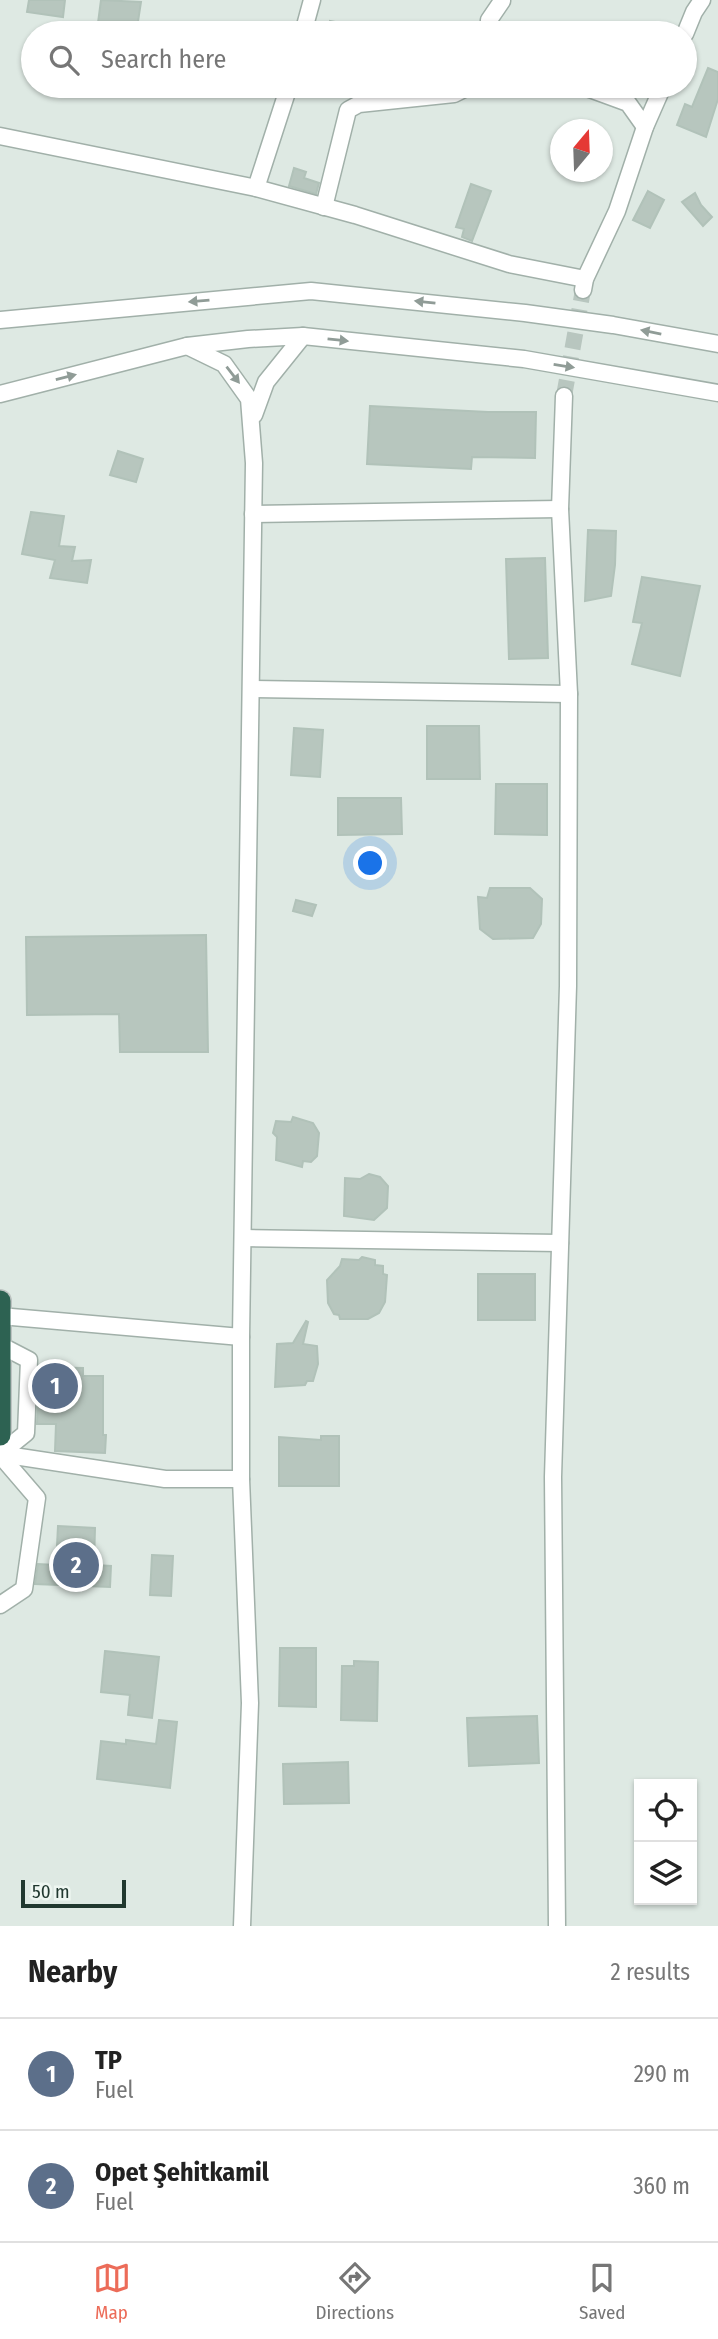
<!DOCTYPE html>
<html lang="en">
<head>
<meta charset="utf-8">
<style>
  :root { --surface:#fff; --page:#f6f6f6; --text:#222; --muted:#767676; --line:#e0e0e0; --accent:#ec6c59 }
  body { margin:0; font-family:"Fira Sans Condensed",sans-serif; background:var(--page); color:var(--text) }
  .controls { position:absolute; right:21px; bottom:21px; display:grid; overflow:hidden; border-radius:0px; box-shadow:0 2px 5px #0004 }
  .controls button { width:63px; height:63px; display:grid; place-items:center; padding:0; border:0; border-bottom:2px solid var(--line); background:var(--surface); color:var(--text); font:35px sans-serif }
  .compass { position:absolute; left:550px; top:119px; width:63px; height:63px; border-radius:50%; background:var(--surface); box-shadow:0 2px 5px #0004; rotate:19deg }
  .scale { position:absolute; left:21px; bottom:18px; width:105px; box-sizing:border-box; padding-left:7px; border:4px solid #20382f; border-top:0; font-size:19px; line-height:24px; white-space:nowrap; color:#20382f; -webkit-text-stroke:5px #eef6f1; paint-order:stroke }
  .you { position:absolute; left:371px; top:864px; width:24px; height:24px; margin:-18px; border:5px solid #fff; border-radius:50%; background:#1a73e8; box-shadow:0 0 0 10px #1a73e833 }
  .badge { display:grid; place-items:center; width:46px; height:46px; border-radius:50%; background:var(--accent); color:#fff; font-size:23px; font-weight:700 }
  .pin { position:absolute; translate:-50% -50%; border:4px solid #fff; box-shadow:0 2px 7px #0006 }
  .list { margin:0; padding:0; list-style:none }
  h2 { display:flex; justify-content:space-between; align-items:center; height:91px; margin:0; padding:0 28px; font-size:30px }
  h2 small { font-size:23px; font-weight:400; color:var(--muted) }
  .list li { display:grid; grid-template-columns:46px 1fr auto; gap:21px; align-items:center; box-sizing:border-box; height:112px; padding:0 28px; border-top:2px solid var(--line) }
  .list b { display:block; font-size:26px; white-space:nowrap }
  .list p { margin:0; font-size:23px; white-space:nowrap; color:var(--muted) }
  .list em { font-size:23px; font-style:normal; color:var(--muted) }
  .icon { flex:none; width:38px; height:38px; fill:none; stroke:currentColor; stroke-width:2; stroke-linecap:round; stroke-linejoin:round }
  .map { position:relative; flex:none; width:718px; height:1926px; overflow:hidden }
  .search { position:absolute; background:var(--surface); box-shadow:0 2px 5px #0004; left:21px; right:21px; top:21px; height:77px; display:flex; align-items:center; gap:18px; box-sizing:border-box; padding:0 24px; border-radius:38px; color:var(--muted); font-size:26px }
  .sheet { height:315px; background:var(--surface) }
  nav { display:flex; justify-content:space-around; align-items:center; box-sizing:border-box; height:98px; border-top:2px solid var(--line); background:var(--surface); font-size:19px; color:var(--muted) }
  nav a { display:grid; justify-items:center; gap:4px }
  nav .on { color:var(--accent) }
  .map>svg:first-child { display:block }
</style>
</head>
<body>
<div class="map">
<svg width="718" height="1926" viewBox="0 0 718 1926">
  <rect width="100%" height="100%" fill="#dee9e3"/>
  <!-- building -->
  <g fill="#b7c6be" stroke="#b1c2b9" stroke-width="2">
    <path d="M 29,0 L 65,0 L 63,17 L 27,12 Z"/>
    <path d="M 101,0 L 141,2 L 137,28 L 98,23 Z"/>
    <path d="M 330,21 L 367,28 L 367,33 L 327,33 Z"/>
    <path d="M 708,68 L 718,72 L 718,99 L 706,137 L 677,125 L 685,104 L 692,107 Z"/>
    <path d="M 294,168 L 306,172 L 304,178 L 319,183 L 316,194 L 289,186 Z"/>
    <path d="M 471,184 L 491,191 L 472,241 L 462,237 L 464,229 L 456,227 Z"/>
    <path d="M 648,191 L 664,200 L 650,228 L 633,220 Z"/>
    <path d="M 695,193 L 701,205 L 712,217 L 703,226 L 682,202 Z"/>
    <path d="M 370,406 L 488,412 L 536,412 L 535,458 L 472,457 L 471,469 L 367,464 Z"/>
    <path d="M 118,451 L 143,459 L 136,482 L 110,475 Z"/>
    <path d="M 31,512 L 64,516 L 59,546 L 75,547 L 72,561 L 91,560 L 87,583 L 50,578 L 55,560 L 22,554 Z"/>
    <path d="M 588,530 L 616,531 L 615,565 L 611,596 L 585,601 Z"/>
    <path d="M 545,558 L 548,658 L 509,659 L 506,559 Z"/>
    <path d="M 642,577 L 700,586 L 680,676 L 632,664 L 642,623 L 633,622 Z"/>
    <path d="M 427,726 L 479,726 L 480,779 L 427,779 Z"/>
    <path d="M 294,728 L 323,730 L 320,777 L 291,775 Z"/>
    <path d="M 496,784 L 547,784 L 547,835 L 495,834 Z"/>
    <path d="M 338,798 L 401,798 L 402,834 L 338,835 Z"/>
    <path d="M 490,888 L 530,888 L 542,899 L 541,924 L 533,938 L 493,939 L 480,929 L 478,897 L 487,898 Z"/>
    <path d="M 296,900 L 316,905 L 312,916 L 293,911 Z"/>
    <path d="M 206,935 L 208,1052 L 120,1052 L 119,1014 L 27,1015 L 26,937 Z"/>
    <path d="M 293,1117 L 313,1123 L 319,1133 L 317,1156 L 311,1162 L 303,1161 L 302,1167 L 276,1160 L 277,1137 L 273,1133 L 276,1121 L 291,1122 Z"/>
    <path d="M 369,1174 L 380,1177 L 388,1186 L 387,1208 L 374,1220 L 344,1216 L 345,1178 L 360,1179 Z"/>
    <path d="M 362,1257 L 375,1260 L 375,1265 L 383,1266 L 383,1274 L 387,1275 L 385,1302 L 379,1313 L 368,1319 L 340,1319 L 339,1315 L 334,1314 L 328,1303 L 327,1280 L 340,1266 L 342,1259 L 359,1260 Z"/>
    <rect x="478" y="1274" width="57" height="46"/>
    <path d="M 306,1321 L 308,1322 L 303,1344 L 317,1346 L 318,1364 L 313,1381 L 307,1381 L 305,1385 L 275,1387 L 277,1344 L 293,1343 Z"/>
    <path d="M 39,1367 L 83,1368 L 83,1376 L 103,1376 L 103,1435 L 106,1435 L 105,1453 L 55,1451 L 56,1424 L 37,1424 Z"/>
    <path d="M 321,1436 L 339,1436 L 339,1486 L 279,1486 L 279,1437 L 321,1440 Z"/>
    <path d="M 58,1526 L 95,1528 L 94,1565 L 111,1566 L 110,1587 L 35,1584 L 38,1564 L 56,1565 Z"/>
    <path d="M 152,1555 L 173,1556 L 171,1596 L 150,1595 Z"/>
    <path d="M 280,1648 L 316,1648 L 316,1707 L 279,1706 Z"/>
    <path d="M 105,1651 L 159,1657 L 152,1718 L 128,1715 L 130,1695 L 101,1692 Z"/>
    <path d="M 354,1661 L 378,1662 L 377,1721 L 341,1720 L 342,1666 L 354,1666 Z"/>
    <path d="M 537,1716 L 539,1763 L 469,1766 L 467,1718 Z"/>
    <path d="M 159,1720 L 177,1722 L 170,1788 L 97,1779 L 101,1741 L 126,1744 L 126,1740 L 156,1744 Z"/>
    <path d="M 348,1762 L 349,1803 L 284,1804 L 283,1764 Z"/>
  </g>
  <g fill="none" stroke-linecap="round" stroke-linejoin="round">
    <!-- minor-tunnel -->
    <path stroke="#b8c6bf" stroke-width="16" stroke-dasharray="16 8" stroke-linecap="butt" d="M 564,396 L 583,290"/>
    <!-- minor casing -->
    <g stroke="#a1b0a9" stroke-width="19">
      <g id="minor">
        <path d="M 303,33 L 312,0"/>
        <path d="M 488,33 L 489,20 L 502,1"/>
        <path d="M 685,34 L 694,12 L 702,0"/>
        <path d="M 574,86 L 587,88 L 628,103 L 645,127"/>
        <path d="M 0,136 L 256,188 L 355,215 L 509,264 L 585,279"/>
        <path d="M 256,188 L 289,86"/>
        <path d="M 324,207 L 348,110 L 359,104 L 454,94 L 470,86"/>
        <path d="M 583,290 L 585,279 L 617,211 L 645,127 L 663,86"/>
        <path d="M 0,320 L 311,291 L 525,313 L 613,325 L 718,344"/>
        <path d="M 187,346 L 224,364 L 249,399 L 254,463 L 241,1337 L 241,1479 L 250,1703 L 242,1926"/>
        <path d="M 0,394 L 187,346 L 248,339 L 303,336 L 524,359 L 718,393"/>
        <path d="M 254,415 L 266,382 L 303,336"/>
        <path d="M 253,514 L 560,509"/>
        <path d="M 252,689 L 569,694"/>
        <path d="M 243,1238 L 560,1243"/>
        <path d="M 0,1316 L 241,1337"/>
        <path d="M 0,1454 L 165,1479 L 241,1479"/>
        <path d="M 0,1454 L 26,1433 L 29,1360 L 2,1346"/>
        <path d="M 0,1455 L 37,1498 L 24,1589 L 0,1605"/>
        <path d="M 557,1926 L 553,1477 L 568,986 L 569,694 L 560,509 L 564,396"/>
      </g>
    </g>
    <!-- highway casing -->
    <g stroke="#bcc3c1" stroke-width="24">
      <path id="highway" d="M 0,1301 L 0,1435"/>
    </g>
    <!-- minor -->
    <use href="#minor" stroke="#fff" stroke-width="16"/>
    <!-- highway -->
    <use href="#highway" stroke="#2d6252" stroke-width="21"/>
  </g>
  <!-- one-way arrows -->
  <defs><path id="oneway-solid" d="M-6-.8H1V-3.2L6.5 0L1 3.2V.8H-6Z" transform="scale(1.75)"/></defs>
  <g fill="#909c97">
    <use href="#oneway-solid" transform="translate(199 301) rotate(175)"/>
    <use href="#oneway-solid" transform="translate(425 302) rotate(-174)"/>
    <use href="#oneway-solid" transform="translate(651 332) rotate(-169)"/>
    <use href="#oneway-solid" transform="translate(338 340) rotate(6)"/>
    <use href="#oneway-solid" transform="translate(564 366) rotate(9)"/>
    <use href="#oneway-solid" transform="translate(233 375) rotate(52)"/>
    <use href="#oneway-solid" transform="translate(66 377) rotate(-14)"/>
  </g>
</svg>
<div class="controls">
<button><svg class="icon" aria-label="locate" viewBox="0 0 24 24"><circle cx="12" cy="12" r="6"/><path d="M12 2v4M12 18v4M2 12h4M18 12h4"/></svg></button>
<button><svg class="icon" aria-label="layers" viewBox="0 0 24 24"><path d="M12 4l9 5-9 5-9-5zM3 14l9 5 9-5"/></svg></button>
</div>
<svg class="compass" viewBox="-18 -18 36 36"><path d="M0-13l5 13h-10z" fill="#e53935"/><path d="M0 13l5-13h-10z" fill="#767676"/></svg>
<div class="scale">50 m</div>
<div class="you"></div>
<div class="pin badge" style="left:55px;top:1386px;background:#5c6f8a">1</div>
<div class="pin badge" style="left:76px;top:1565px;background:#5c6f8a">2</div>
<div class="search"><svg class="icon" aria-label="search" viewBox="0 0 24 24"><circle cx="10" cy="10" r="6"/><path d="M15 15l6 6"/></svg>Search here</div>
</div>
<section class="sheet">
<h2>Nearby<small>2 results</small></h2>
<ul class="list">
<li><span class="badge" style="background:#5c6f8a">1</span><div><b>TP</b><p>Fuel</p></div><em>290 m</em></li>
<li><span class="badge" style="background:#5c6f8a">2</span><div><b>Opet Şehitkamil</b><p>Fuel</p></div><em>360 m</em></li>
</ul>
</section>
<nav>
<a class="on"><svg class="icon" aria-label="map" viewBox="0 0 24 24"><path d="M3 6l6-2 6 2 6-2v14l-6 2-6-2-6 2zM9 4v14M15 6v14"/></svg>Map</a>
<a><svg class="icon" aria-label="directions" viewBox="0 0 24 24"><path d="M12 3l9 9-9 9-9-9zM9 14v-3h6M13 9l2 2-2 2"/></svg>Directions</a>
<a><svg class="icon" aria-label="saved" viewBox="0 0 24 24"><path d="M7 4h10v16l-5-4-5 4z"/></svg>Saved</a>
</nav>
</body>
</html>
